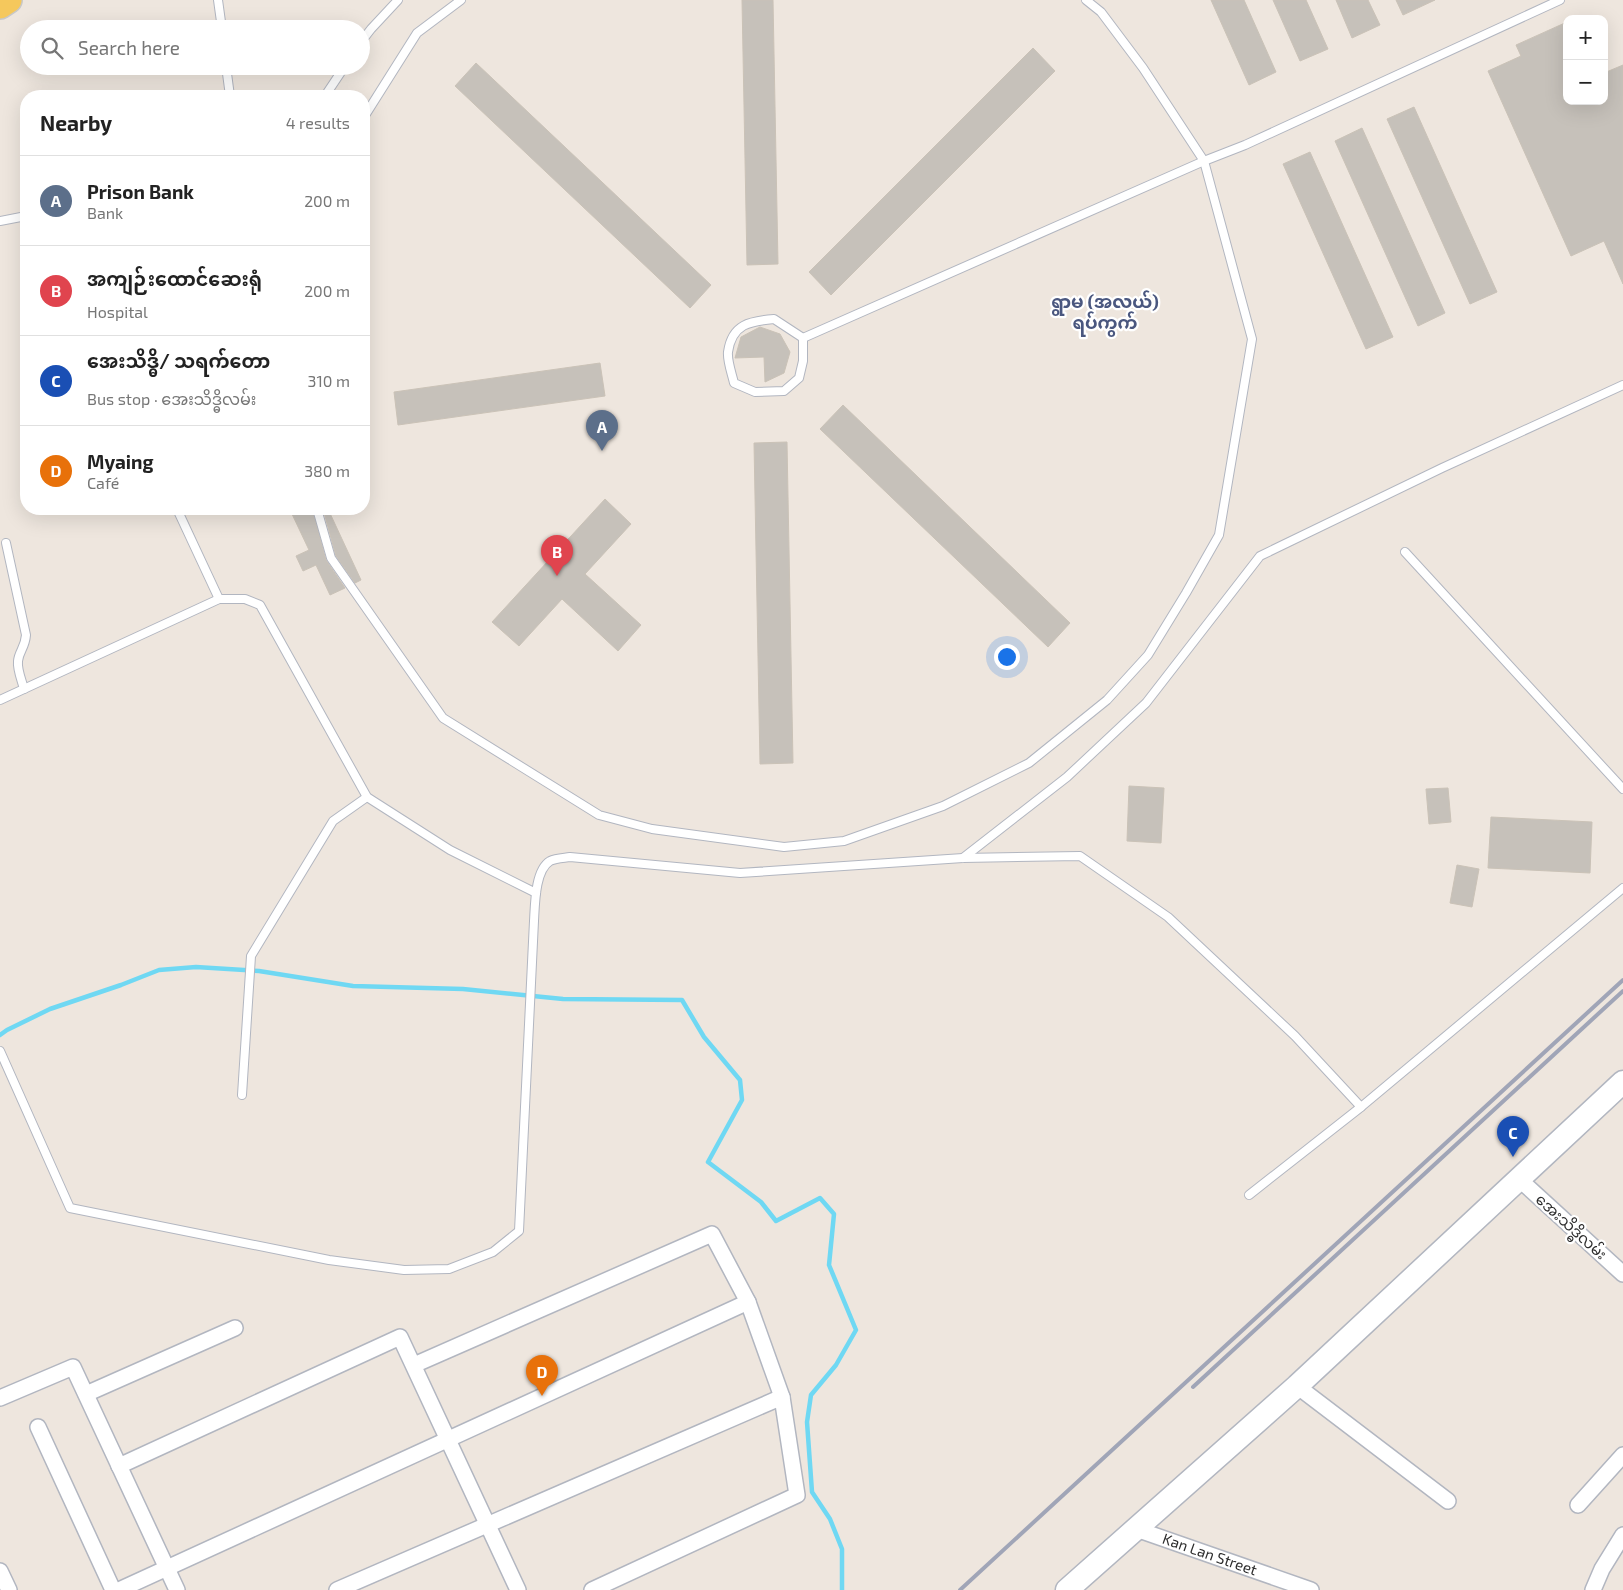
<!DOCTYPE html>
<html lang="en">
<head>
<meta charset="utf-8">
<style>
  :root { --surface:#fff; --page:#f6f6f6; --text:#222; --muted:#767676; --line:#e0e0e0; --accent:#3a6bff }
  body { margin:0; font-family:"Exo 2","Noto Sans Myanmar",sans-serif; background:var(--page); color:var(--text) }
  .controls { position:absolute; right:15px; top:15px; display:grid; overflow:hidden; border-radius:10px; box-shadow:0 5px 20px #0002 }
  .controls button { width:45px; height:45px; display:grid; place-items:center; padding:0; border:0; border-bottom:1px solid var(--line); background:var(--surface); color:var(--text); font:25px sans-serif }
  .you { position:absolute; left:1006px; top:656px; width:18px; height:18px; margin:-12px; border:4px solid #fff; border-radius:50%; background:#1a73e8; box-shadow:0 0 0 8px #1a73e833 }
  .badge { display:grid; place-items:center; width:32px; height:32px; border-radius:50%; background:var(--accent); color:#fff; font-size:16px; font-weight:700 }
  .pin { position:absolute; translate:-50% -41px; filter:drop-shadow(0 1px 2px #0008) }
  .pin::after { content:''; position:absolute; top:26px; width:18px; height:15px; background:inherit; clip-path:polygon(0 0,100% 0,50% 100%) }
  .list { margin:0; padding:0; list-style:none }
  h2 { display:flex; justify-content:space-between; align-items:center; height:65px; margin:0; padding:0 20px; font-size:21px }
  h2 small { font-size:16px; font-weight:400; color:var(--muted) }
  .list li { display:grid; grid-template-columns:32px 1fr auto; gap:15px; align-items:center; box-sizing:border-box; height:90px; padding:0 20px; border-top:1px solid var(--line) }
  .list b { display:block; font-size:19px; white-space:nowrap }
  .list p { margin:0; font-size:16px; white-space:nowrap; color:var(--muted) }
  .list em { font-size:16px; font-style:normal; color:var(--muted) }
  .icon { flex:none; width:28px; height:28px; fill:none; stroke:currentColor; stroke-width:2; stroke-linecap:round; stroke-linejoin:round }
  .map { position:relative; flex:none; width:1623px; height:1590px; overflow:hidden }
  .search { position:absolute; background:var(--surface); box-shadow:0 5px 20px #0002; left:20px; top:20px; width:350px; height:55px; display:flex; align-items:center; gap:12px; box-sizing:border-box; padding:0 18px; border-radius:28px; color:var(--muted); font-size:19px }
  .panel { position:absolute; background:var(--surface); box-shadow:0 5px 20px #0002; left:20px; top:90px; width:350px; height:425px; border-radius:20px }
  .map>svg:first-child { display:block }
</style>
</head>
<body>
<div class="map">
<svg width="1623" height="1590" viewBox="0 0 1623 1590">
  <rect width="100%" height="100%" fill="#eee6de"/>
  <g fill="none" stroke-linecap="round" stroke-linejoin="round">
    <!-- stream -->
    <path stroke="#6fd8f3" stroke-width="4.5" d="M 0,1035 L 7,1030 L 50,1009 L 121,985 L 159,970 L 196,967 L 259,971 L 353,986 L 463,989 L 563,999 L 682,1000 L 704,1037 L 740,1080 L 742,1100 L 708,1162 L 761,1202 L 776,1221 L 820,1198 L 834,1214 L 829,1265 L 856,1330 L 836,1365 L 811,1395 L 807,1422 L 812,1492 L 830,1519 L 842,1549 L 842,1590"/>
  </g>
  <!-- building -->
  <g fill="#c6c1ba" stroke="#cac2b7">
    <path d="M 742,0 L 773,0 L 778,264 L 747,265 Z"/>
    <path d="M 1211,0 L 1244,0 L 1276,72 L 1249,85 Z"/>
    <path d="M 1273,0 L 1306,0 L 1328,49 L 1300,61 Z"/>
    <path d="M 1336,0 L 1368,0 L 1380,25 L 1352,38 Z"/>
    <path d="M 1396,0 L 1435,0 L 1403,15 Z"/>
    <path d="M 1567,22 L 1567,101 L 1604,101 L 1604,73 L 1623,65 L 1623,284 L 1604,241 L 1571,256 L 1488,71 L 1521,56 L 1516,45 Z"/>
    <path d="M 1033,48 L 1055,71 L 831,295 L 809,272 Z"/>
    <path d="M 476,63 L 711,285 L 690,308 L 455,86 Z"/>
    <path d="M 1414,107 L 1497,292 L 1470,304 L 1387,119 Z"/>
    <path d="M 1362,128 L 1445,313 L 1418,326 L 1335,141 Z"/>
    <path d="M 1310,152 L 1393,337 L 1366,349 L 1283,164 Z"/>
    <path d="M 760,327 L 780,334 L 790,352 L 784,373 L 765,382 L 764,357 L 735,358 L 741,337 Z"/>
    <path d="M 600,363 L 605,396 L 398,425 L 394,392 Z"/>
    <path d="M 843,405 L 1070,623 L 1048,647 L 820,429 Z"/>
    <path d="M 787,442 L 793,763 L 760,764 L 754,443 Z"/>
    <path d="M 605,499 L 631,524 L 585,574 L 641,625 L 618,651 L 562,599 L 519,646 L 492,622 Z"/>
    <path d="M 304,509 L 312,509 L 326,560 L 345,588 L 330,595 L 316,565 L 303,571 L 296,556 L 309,550 L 292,514 Z"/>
    <path d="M 323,509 L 328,509 L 361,580 L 355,583 L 336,556 Z"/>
    <path d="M 1129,786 L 1164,788 L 1161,843 L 1127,841 Z"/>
    <path d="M 1448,788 L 1451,822 L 1429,824 L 1426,789 Z"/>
    <path d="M 1491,817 L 1592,822 L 1590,873 L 1488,868 Z"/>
    <path d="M 1457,865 L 1479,869 L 1472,907 L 1450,903 Z"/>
  </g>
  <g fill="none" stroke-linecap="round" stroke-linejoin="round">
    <!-- service casing -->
    <g stroke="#b2b6c0" stroke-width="10">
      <g id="service">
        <path d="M 218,0 L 222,29"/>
        <path d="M 361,42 L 371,29 L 398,0"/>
        <path d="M 226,66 L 230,96"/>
        <path d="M 325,96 L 345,66"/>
        <path d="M 364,117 L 417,33 L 461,0"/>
        <path d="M 0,221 L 26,216"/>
        <path d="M 774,319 L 803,338 L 803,361 L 799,378 L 784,391 L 755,392 L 734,383 C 732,374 727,361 728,352 C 732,324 750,321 774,319 Z"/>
        <path d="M 803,338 L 1204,161 L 1245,145 L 1560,0"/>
        <path d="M 177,509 L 219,599"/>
        <path d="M 317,509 L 331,558 L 443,718 L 599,815 L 652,829 L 784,847 L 844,841 L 943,806 L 1029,763 L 1107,700 L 1148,655 L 1186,593 L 1219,535 L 1252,339 L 1204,161 L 1143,68 L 1101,12 L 1086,0"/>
        <path d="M 6,543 L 26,635 C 25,648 19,651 18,661 C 17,670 22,681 24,689"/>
        <path d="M 1405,552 L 1623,789"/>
        <path d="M 0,700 L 219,599 L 245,599 L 260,605 L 367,797 L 450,850 L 536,893"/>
        <path d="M 963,858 L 1067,777 L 1146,703 L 1260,556 L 1442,468 L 1623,385"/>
        <path d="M 0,1051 L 70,1208 L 329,1260 L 404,1270 L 449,1269 L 493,1252 L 519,1231 L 534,921 C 535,904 535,870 550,861 C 556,858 564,858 570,857 L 740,873 L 963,858 L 1080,856 L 1168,917 L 1295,1036 L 1361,1107 L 1249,1195"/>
        <path d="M 242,1095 L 251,956 L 333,821 L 367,797"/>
        <path d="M 1361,1107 L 1623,888"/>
      </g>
    </g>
    <!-- minor casing -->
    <g stroke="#b2b6c0" stroke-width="18">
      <g id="minor">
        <path d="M 1519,1179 L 1623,1274"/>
        <path d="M 414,1365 L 712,1234 L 748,1302 L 782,1397 L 797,1495 L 592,1590"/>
        <path d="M 1297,1386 L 1448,1501"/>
        <path d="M 86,1394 L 235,1328"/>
        <path d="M 0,1398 L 73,1367 L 177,1590"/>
        <path d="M 38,1427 L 113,1590"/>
        <path d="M 119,1466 L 400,1337 L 518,1590"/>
        <path d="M 1578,1505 L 1623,1455"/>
        <path id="s1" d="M 1136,1529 L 1311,1590"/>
        <path d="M 0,1571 L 9,1590"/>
        <path d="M 119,1590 L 748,1302"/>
        <path d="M 337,1590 L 782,1397"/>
        <path d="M 1593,1590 L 1602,1569 L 1623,1535"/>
      </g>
    </g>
    <!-- secondary casing -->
    <g stroke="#b2b6c0" stroke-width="25">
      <path id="secondary" d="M 1067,1590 L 1297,1386 L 1623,1082"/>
    </g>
    <!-- primary casing -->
    <g stroke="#c8c8c8" stroke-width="28">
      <path id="primary" d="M 0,6 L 9,0"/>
    </g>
    <!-- service -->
    <use href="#service" stroke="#fff" stroke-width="8"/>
    <!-- minor -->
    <use href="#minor" stroke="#fff" stroke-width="15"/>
    <!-- secondary -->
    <use href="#secondary" stroke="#fff" stroke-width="22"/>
    <!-- primary -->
    <use href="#primary" stroke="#f5c85c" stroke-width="25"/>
    <!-- rail -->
    <g stroke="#a0a5b7" stroke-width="4">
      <path d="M 1193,1387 L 1623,991"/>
      <path d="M 960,1590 L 1623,980"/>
    </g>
  </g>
  <g text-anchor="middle" stroke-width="4.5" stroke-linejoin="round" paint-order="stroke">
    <!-- street labels -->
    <g font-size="15" fill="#2c2c2c" stroke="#fff">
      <text transform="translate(1571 1227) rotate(42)" y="5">အေးသိဒ္ဓိလမ်း</text>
      <text dy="5" stroke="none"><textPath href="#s1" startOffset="78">Kan Lan Street</textPath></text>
    </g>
    <!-- quarter labels -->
    <g font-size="18" font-weight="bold" fill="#4a577f" stroke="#fff">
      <text x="1105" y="308">ရွာမ (အလယ်)<tspan x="1105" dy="21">ရပ်ကွက်</tspan></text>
    </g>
  </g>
</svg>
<div class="controls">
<button>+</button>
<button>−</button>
</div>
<div class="you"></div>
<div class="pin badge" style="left:602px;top:451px;background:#5c6f8a">A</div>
<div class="pin badge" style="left:557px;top:576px;background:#e0444e">B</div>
<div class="pin badge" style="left:1513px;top:1157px;background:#1a4fb4">C</div>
<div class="pin badge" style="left:542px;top:1396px;background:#e8710a">D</div>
<div class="search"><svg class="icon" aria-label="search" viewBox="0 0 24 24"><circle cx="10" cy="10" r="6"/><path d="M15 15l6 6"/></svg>Search here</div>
<section class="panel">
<h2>Nearby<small>4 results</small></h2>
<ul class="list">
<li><span class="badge" style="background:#5c6f8a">A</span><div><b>Prison Bank</b><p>Bank</p></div><em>200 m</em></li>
<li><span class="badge" style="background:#e0444e">B</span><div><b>အကျဉ်းထောင်ဆေးရုံ</b><p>Hospital</p></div><em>200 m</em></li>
<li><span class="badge" style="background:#1a4fb4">C</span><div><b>အေးသိဒ္ဓိ/ သရက်တော</b><p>Bus stop · အေးသိဒ္ဓိလမ်း</p></div><em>310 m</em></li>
<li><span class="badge" style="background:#e8710a">D</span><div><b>Myaing</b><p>Café</p></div><em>380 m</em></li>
</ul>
</section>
</div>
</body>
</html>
